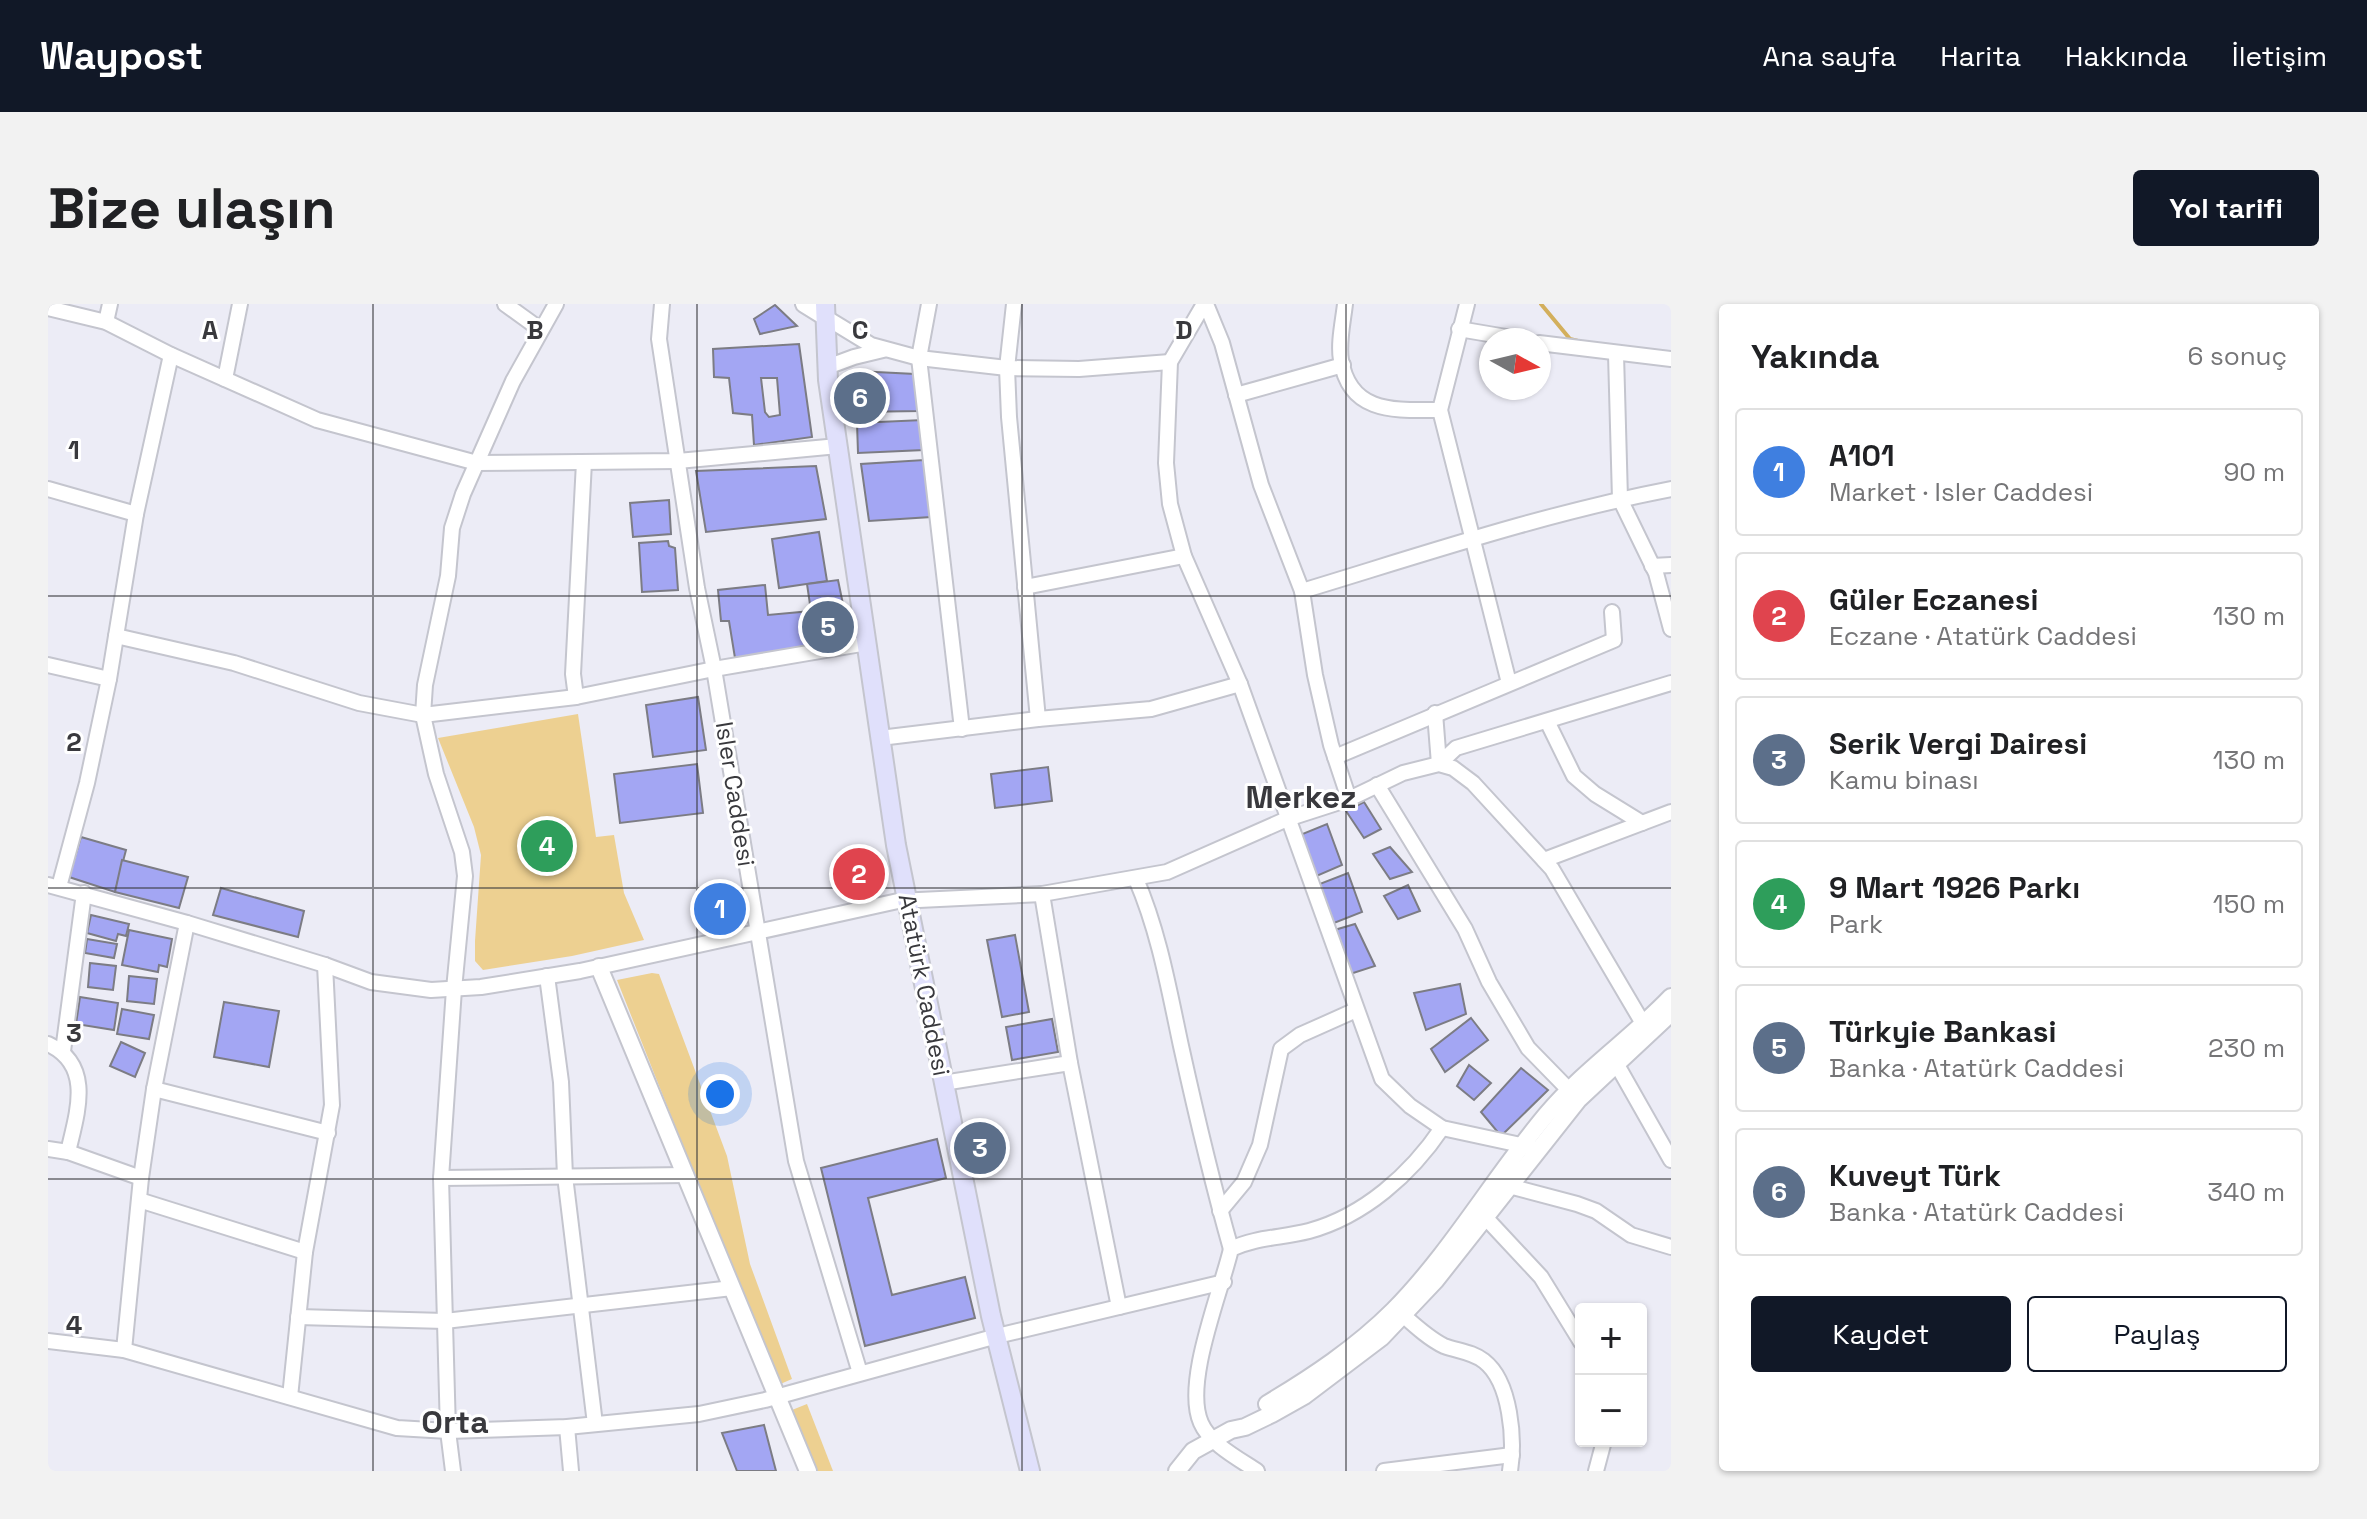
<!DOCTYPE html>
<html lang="tr">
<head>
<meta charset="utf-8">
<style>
  :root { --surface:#fff; --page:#f2f2f2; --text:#202124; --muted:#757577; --line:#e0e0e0; --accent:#111827 }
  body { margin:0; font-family:"Space Grotesk",sans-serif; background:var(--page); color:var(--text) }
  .controls { position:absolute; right:24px; bottom:24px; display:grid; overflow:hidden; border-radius:8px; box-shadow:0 2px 6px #0004 }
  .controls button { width:72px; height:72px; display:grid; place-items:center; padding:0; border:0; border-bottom:2px solid var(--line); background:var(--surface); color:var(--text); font:40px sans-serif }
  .compass { position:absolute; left:1431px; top:24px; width:72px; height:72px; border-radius:50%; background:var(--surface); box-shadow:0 2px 6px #0004; rotate:98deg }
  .you { position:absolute; left:672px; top:790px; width:28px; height:28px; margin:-20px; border:6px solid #fff; border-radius:50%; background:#1a73e8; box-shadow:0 0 0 12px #1a73e833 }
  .badge { display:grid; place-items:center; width:52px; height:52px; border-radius:50%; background:var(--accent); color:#fff; font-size:26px; font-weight:700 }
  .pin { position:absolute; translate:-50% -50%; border:4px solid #fff; box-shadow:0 2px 8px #0006 }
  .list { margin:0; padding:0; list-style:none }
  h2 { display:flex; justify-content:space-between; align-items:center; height:104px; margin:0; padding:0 32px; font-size:34px }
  h2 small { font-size:26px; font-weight:400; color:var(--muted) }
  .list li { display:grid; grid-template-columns:52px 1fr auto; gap:24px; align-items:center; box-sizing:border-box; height:128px; margin:0 16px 16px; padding:0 16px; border:2px solid var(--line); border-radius:8px }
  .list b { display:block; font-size:30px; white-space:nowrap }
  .list p { margin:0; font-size:26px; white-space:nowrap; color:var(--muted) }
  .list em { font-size:26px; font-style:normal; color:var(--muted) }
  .actions { display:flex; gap:16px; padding:24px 32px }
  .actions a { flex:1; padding:18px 0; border:2px solid var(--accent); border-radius:8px; text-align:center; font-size:28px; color:var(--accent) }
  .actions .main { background:var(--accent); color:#fff }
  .map { position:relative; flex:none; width:1623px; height:1167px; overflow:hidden; border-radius:8px }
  header { display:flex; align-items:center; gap:48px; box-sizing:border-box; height:112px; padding:0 40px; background:var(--accent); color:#fff }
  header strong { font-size:38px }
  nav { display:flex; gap:44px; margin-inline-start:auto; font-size:28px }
  .intro { display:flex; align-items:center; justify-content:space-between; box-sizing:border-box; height:192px; padding:0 48px }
  h1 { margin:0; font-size:56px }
  .button { padding:20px 36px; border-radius:8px; background:var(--accent); color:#fff; font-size:28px; font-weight:700 }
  main { display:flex; gap:48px; padding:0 48px }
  aside { flex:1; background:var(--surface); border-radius:8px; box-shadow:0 2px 6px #0004 }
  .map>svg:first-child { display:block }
</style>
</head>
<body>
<header>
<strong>Waypost</strong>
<nav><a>Ana sayfa</a><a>Harita</a><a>Hakkında</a><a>İletişim</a></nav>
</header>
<div class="intro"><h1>Bize ulaşın</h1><a class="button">Yol tarifi</a></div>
<main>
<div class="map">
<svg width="1623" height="1167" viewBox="0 0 1623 1167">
  <rect width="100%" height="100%" fill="#ececf6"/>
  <!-- park -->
  <g fill="#edd091">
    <path d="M 530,410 L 548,533 L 566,531 L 576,589 L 596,636 L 524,652 L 435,666 L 427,657 L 427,637 L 433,551 L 426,523 L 390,434 Z"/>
    <path d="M 604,669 L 611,670 L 679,852 L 702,960 L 744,1075 L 730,1081 L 569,676 Z"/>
    <path d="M 759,1100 L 785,1167 L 768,1167 L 744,1106 Z"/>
  </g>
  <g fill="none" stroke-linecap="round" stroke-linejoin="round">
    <!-- stream -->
    <path stroke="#d3af5c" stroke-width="4" d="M 1493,0 L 1522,35 L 1530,37"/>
  </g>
  <!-- building -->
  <g fill="#a3a6f3" stroke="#7c7c84" stroke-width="2" fill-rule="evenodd">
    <path d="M 727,1 L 749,22 L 712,30 L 706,15 Z"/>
    <path d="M 751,40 L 764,133 L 706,141 L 704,111 L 685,109 L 681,74 L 666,73 L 665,45 ZM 713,74 L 729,74 L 732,111 L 721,113 L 717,108 Z"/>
    <path d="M 808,67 L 867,70 L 873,107 L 805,108 L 803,70 Z"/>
    <path d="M 875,116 L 876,146 L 810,149 L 809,119 Z"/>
    <path d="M 876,156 L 883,213 L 821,217 L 813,160 Z"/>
    <path d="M 768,162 L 778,215 L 658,228 L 648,167 Z"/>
    <path d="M 621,196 L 623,230 L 585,233 L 582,199 Z"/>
    <path d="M 771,228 L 779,277 L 731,284 L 724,235 Z"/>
    <path d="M 620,237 L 621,242 L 627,244 L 630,286 L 594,288 L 591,239 Z"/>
    <path d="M 790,276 L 796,305 L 789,307 L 792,331 L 786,338 L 687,354 L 681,317 L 673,317 L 670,286 L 717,281 L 720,311 L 763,307 L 759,280 Z"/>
    <path d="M 650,393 L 658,446 L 605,453 L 598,401 Z"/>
    <path d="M 649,460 L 655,509 L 572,519 L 566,470 Z"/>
    <path d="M 1000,463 L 1004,497 L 947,504 L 943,470 Z"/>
    <path d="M 1316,498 L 1333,525 L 1316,534 L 1298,507 Z"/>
    <path d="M 1279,520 L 1294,561 L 1264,574 L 1252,531 Z"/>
    <path d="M 33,533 L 78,546 L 67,588 L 21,573 Z"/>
    <path d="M 1342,543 L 1364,568 L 1342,575 L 1325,550 Z"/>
    <path d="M 74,556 L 140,573 L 131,604 L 67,588 Z"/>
    <path d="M 1300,569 L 1314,608 L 1281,621 L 1269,581 Z"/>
    <path d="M 1360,581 L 1372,607 L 1350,615 L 1336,592 Z"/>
    <path d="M 173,584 L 256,607 L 250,633 L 165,611 Z"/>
    <path d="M 43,611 L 81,620 L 78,632 L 70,630 L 68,637 L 39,629 Z"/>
    <path d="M 1307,620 L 1327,662 L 1299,671 L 1283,627 Z"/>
    <path d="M 81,626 L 124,635 L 119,663 L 111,661 L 110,668 L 74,661 Z"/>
    <path d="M 967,631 L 981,708 L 954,713 L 939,636 Z"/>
    <path d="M 39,635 L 69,640 L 66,654 L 37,649 Z"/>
    <path d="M 42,659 L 68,662 L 65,686 L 40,683 Z"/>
    <path d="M 81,672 L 109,675 L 106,700 L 79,697 Z"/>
    <path d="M 1412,680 L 1418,710 L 1378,726 L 1366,689 Z"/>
    <path d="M 32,693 L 70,699 L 66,726 L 28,720 Z"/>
    <path d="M 176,698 L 231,707 L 221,763 L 166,753 Z"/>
    <path d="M 74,705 L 106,711 L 101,735 L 69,730 Z"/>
    <path d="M 1423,714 L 1440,736 L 1397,768 L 1383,745 Z"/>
    <path d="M 1004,715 L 1010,748 L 964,756 L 958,723 Z"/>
    <path d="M 73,738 L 97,749 L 87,773 L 62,762 Z"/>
    <path d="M 1421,761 L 1443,779 L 1426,796 L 1409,782 Z"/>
    <path d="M 1473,764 L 1500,786 L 1453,832 L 1433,808 Z"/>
    <path d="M 889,835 L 898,874 L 820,894 L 844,991 L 917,973 L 927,1014 L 817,1042 L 773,864 Z"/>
    <path d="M 716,1121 L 728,1167 L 689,1167 L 674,1129 Z"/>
  </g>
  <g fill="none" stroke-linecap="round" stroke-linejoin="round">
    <!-- minor casing -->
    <g stroke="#c4c5ce" stroke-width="18">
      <g id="minor">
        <path d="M 457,0 L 493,26"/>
        <path d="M 614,0 L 611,35 L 649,284 L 666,365 L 748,857 L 812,1069"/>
        <path d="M 881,0 L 871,54 L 914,425"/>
        <path d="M 966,0 L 959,64 L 961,113 L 990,415"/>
        <path d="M 1156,0 L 1122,58 L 1118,159 L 1122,200 L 1136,252 L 1192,380 L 1334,775 L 1362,802 L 1394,824 L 1482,843"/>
        <path d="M 1158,0 L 1174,39 L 1213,181 L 1254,287 L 1267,371 L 1283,441 L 1301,495"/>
        <path d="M 1297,0 C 1295,18 1290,39 1293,56 C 1302,111 1349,106 1392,106"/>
        <path d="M 1419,0 L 1392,106 L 1461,379"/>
        <path d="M 0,4 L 58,18 L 123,51 L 269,116 L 429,159 L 630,157 L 790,142"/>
        <path d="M 777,13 L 823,41 L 871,54 L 959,64 L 1031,65 L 1122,58"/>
        <path d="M 58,18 L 62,0"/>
        <path d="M 1411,25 L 1476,36"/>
        <path d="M 1491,39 L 1623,55"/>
        <path d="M 1568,50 L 1572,195 L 1608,269 L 1623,325"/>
        <path d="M 779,63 L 806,53 L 835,46"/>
        <path d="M 177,75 L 192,0"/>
        <path d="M 1188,91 L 1295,61"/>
        <path d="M 0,185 L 88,210"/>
        <path d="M 1604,262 L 1623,261"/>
        <path d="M 977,283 L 1136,252"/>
        <path d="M 1254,287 C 1376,250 1498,209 1623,185"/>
        <path d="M 68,332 L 186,359 L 311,399 L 375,411 L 528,393 L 666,365 L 819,339"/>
        <path d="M 0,361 L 61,375"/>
        <path d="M 528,393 L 525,370 L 536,158"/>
        <path d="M 1387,409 L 1391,460 L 1408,444 L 1623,379"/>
        <path d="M 1499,417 L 1526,472 L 1547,490 L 1594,519"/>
        <path d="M 832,434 L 990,415 L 1103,405 L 1192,380"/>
        <path d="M 1287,453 L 1566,336 L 1564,308"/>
        <path d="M 1329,481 L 1417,625 L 1441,678 L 1480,744 L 1521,786"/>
        <path d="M 1496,556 L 1623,508"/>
        <path d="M 1088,575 C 1111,628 1121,686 1133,742 C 1148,810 1164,878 1183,945"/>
        <path d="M 0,581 L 139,619 L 277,661 L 323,678 L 383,686 L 433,683 L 532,667 L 850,597 L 994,590 L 1119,568 L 1239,515 L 1301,495 L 1355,469 L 1391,460 L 1405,464 L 1425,479 L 1504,565 L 1600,728"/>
        <path d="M 11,583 L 39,479 L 61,375 L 88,210 L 123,51"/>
        <path d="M 994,590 L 1022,759 L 1071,1003"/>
        <path d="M 499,672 L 513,778 L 517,872 L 547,1120"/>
        <path d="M 0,740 C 46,761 29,809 20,848"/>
        <path d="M 15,747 L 36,589"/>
        <path d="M 1564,752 L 1623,856"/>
        <path d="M 895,779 L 1022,759"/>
        <path d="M 106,785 L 280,829"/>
        <path d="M 0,845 L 20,848 L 93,874"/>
        <path d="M 393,874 L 638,871"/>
        <path d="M 1461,882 L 1529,900 L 1548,907 L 1583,931 L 1623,943"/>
        <path d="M 91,896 L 257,948"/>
        <path d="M 1172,907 L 1196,878 L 1212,841 L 1233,745 L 1252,731 L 1308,706"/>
        <path d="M 1437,913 L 1493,973 L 1533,1038"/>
        <path d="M 1347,1004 C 1362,1017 1379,1034 1396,1042 C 1410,1047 1425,1048 1436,1057 C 1463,1078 1467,1136 1462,1167"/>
        <path d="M 250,1013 L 397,1017 L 684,984"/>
        <path d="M 0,1037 L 76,1046 L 349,1124 L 400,1127 L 519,1123 L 651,1110 L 717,1096 L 949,1032 L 1176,978"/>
        <path d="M 76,1046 L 93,874 L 106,785 L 139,619"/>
        <path d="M 242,1093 L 257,948 L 284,801 L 277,661"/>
        <path d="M 519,1123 L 523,1167"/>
        <path d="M 405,1167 L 400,1127 L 393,874 L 406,685 L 417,572 L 414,548 L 388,470 L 375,411 L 377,381 L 400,272 L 404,224 L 415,190 L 465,77 L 508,0"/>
        <path d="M 1209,1167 C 1191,1155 1162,1140 1153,1119 C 1135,1079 1173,988 1183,945 C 1208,933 1234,934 1261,927 C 1316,912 1363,870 1394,824"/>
        <path d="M 1336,1167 L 1464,1151"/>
        <path d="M 1548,1167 L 1556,1137"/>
      </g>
    </g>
    <!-- tertiary casing -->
    <g stroke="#c4c5ce" stroke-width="20">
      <g id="tertiary">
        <path d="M 756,0 L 777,13"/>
        <path d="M 551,663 L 760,1167"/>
        <path d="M 1219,1100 C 1264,1073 1308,1044 1346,1006 C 1404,947 1446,873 1499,810 C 1536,766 1584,734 1623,693"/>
        <path d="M 1129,1167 L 1145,1147 L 1183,1126 L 1197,1123 L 1224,1110 L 1256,1092 L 1334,1033 L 1387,977 L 1530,796 L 1623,709"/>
      </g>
    </g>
    <!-- secondary casing -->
    <g stroke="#c4c5ce" stroke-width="22">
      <path id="secondary" d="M 777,0 L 780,76 L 848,541 L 943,1012 L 982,1167"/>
    </g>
    <!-- minor -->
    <use href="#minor" stroke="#fff" stroke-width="14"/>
    <!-- tertiary -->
    <use href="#tertiary" stroke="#fff" stroke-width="16"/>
    <!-- secondary -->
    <use href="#secondary" stroke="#e0e0fb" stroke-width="18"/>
  </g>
  <!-- grid -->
  <path fill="none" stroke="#39393d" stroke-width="2" stroke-opacity="0.55" d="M 325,0 L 325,1167M 649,0 L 649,1167M 974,0 L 974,1167M 1298,0 L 1298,1167M 0,292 L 1623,292M 0,584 L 1623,584M 0,875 L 1623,875"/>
  <g text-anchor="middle" stroke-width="6" stroke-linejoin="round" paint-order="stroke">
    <!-- street labels -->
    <g font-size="24" fill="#39393d" stroke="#fff">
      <text transform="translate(687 490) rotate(81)" y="8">Isler Caddesi</text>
      <text transform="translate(876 681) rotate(79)" y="8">Atatürk Caddesi</text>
    </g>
    <!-- district labels -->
    <g font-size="32" font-weight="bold" fill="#39393d" stroke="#fff">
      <text x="1253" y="504">Merkez</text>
      <text x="407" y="1129">Orta</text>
    </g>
  </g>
  <g font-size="26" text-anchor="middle" font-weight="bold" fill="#39393d" stroke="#fff" stroke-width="6" stroke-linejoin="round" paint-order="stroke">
    <text x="162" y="35">A</text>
    <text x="487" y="35">B</text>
    <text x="812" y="35">C</text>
    <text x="1136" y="35">D</text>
    <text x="26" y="155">1</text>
    <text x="26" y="447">2</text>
    <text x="26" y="738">3</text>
    <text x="26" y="1030">4</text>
  </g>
</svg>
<div class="controls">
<button>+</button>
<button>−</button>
</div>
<svg class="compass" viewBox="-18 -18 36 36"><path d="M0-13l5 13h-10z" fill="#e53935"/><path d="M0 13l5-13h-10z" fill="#757577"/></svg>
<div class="you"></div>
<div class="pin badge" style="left:672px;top:605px;background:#3f7fe0">1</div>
<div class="pin badge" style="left:811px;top:570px;background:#e0444e">2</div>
<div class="pin badge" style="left:932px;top:844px;background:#5c6f8a">3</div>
<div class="pin badge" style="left:499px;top:542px;background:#2e9e5b">4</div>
<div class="pin badge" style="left:780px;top:323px;background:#5c6f8a">5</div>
<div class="pin badge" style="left:812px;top:94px;background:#5c6f8a">6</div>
</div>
<aside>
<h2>Yakında<small>6 sonuç</small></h2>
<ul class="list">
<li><span class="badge" style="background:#3f7fe0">1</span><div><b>A101</b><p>Market · Isler Caddesi</p></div><em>90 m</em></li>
<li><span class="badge" style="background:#e0444e">2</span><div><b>Güler Eczanesi</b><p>Eczane · Atatürk Caddesi</p></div><em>130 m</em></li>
<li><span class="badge" style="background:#5c6f8a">3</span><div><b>Serik Vergi Dairesi</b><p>Kamu binası</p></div><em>130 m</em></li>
<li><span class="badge" style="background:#2e9e5b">4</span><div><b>9 Mart 1926 Parkı</b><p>Park</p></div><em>150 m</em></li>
<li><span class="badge" style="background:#5c6f8a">5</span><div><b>Türkyie Bankasi</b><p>Banka · Atatürk Caddesi</p></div><em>230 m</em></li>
<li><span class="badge" style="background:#5c6f8a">6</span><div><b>Kuveyt Türk</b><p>Banka · Atatürk Caddesi</p></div><em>340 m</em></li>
</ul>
<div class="actions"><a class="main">Kaydet</a><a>Paylaş</a></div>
</aside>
</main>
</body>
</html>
